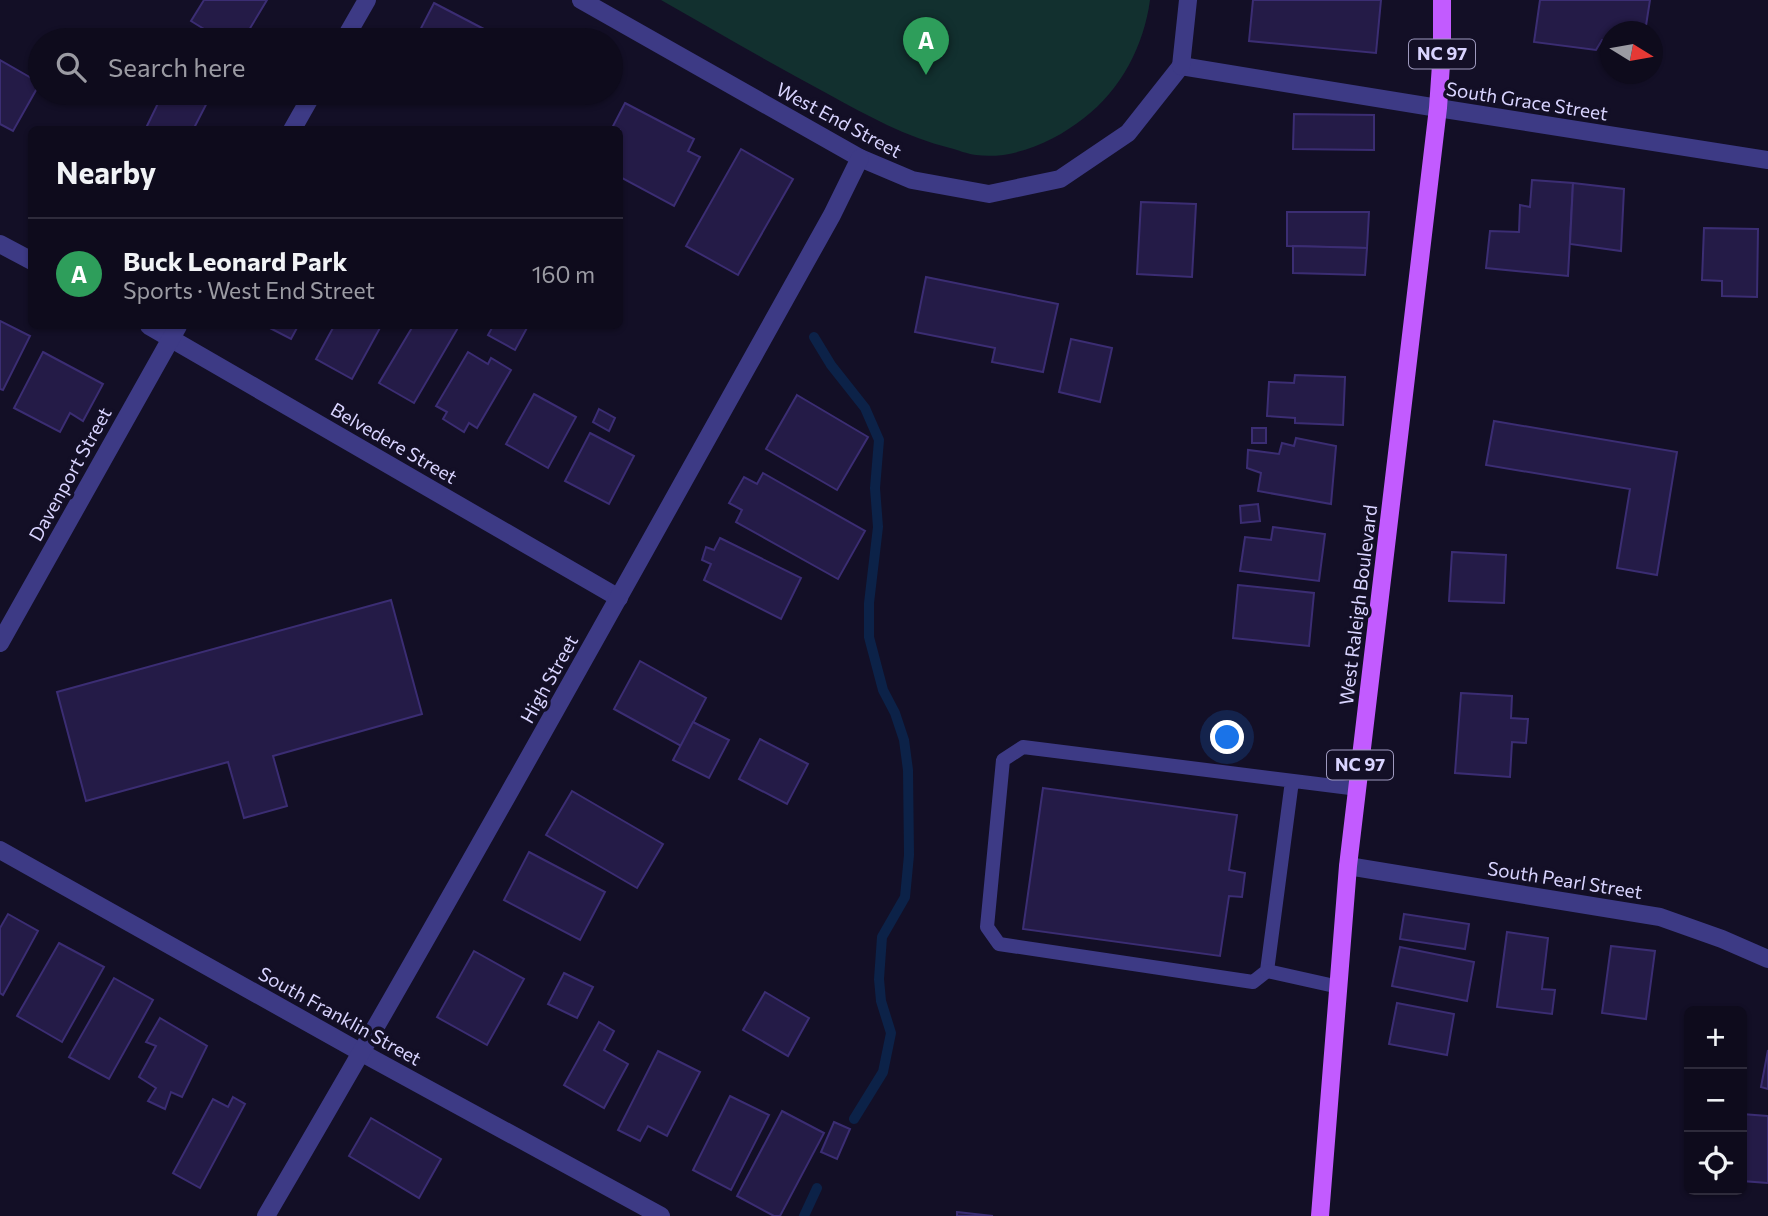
<!DOCTYPE html>
<html lang="en">
<head>
<meta charset="utf-8">
<style>
  :root { --surface:#0e0b1c; --page:#171425; --text:#f1f3f6; --muted:#9b9ba3; --line:#2e2b3b; --accent:#7c3aed }
  body { margin:0; font-family:Commissioner,sans-serif; background:var(--page); color:var(--text) }
  .controls { position:absolute; right:21px; bottom:21px; display:grid; overflow:hidden; border-radius:10px; box-shadow:0 2px 5px #0004 }
  .controls button { width:63px; height:63px; display:grid; place-items:center; padding:0; border:0; border-bottom:2px solid var(--line); background:var(--surface); color:var(--text); font:35px sans-serif }
  .compass { position:absolute; left:1600px; top:21px; width:63px; height:63px; border-radius:50%; background:var(--surface); box-shadow:0 2px 5px #0004; rotate:101deg }
  .you { position:absolute; left:1228px; top:738px; width:24px; height:24px; margin:-18px; border:5px solid #fff; border-radius:50%; background:#1a73e8; box-shadow:0 0 0 10px #1a73e833 }
  .badge { display:grid; place-items:center; width:46px; height:46px; border-radius:50%; background:var(--accent); color:#fff; font-size:23px; font-weight:700 }
  .pin { position:absolute; translate:-50% -58px; filter:drop-shadow(0 2px 4px #0008) }
  .pin::after { content:''; position:absolute; top:37px; width:24px; height:21px; background:inherit; clip-path:polygon(0 0,100% 0,50% 100%) }
  .list { margin:0; padding:0; list-style:none }
  h2 { display:flex; justify-content:space-between; align-items:center; height:91px; margin:0; padding:0 28px; font-size:30px }
  h2 small { font-size:23px; font-weight:400; color:var(--muted) }
  .list li { display:grid; grid-template-columns:46px 1fr auto; gap:21px; align-items:center; box-sizing:border-box; height:112px; padding:0 28px; border-top:2px solid var(--line) }
  .list b { display:block; font-size:26px; white-space:nowrap }
  .list p { margin:0; font-size:23px; white-space:nowrap; color:var(--muted) }
  .list em { font-size:23px; font-style:normal; color:var(--muted) }
  .icon { flex:none; width:38px; height:38px; fill:none; stroke:currentColor; stroke-width:2; stroke-linecap:round; stroke-linejoin:round }
  .map { position:relative; flex:none; width:1768px; height:1216px; overflow:hidden }
  .search { position:absolute; background:var(--surface); box-shadow:0 2px 5px #0004; left:28px; top:28px; width:595px; height:77px; display:flex; align-items:center; gap:18px; box-sizing:border-box; padding:0 24px; border-radius:38px; color:var(--muted); font-size:26px }
  .panel { position:absolute; background:var(--surface); box-shadow:0 2px 5px #0004; left:28px; top:126px; width:595px; height:203px; border-radius:10px }
  .map>svg:first-child { display:block }
</style>
</head>
<body>
<div class="map">
<svg width="1768" height="1216" viewBox="0 0 1768 1216">
  <rect width="100%" height="100%" fill="#130f26"/>
  <!-- green -->
  <path fill="#12302f" d="M 661,0 L 1150,0 C 1144,45 1121,90 1084,118 C 1055,141 1014,160 976,155 C 967,154 958,150 950,148 C 906,137 868,116 828,94 C 772,64 717,32 661,0 Z"/>
  <g fill="none" stroke-linecap="round" stroke-linejoin="round">
    <!-- stream -->
    <g stroke="#0c2248" stroke-width="10">
      <path d="M 814,337 L 831,365 L 865,408 L 879,440 L 875,488 L 878,527 L 869,603 L 869,637 L 883,690 L 895,713 L 904,740 L 908,770 L 909,855 L 905,897 L 882,937 L 879,979 L 881,1001 L 891,1033 L 883,1072 L 854,1119"/>
      <path d="M 804,1216 L 817,1188"/>
    </g>
  </g>
  <!-- building -->
  <g fill="#241b47" stroke="#3b2d73" stroke-width="2">
    <path d="M 204,0 L 267,0 L 243,40 L 222,40 L 191,21 Z"/>
    <path d="M 1253,0 L 1381,0 L 1376,53 L 1249,41 Z"/>
    <path d="M 1540,0 L 1650,0 L 1645,32 L 1610,32 L 1610,41 L 1602,40 L 1596,50 L 1534,42 Z"/>
    <path d="M 434,3 L 505,40 L 415,40 Z"/>
    <path d="M 0,60 L 40,83 L 13,131 L 0,124 Z"/>
    <path d="M 163,93 L 212,93 L 193,130 L 145,130 Z"/>
    <path d="M 492,93 L 508,93 L 505,100 Z"/>
    <path d="M 625,103 L 694,139 L 688,151 L 700,157 L 674,206 L 620,177 L 620,130 L 611,130 Z"/>
    <path d="M 1294,114 L 1374,115 L 1374,150 L 1293,149 Z"/>
    <path d="M 741,149 L 793,179 L 738,275 L 686,246 Z"/>
    <path d="M 1532,180 L 1573,183 L 1568,276 L 1486,268 L 1490,231 L 1519,232 L 1520,205 L 1530,207 Z"/>
    <path d="M 1573,183 L 1624,189 L 1621,251 L 1570,244 Z"/>
    <path d="M 1141,202 L 1196,204 L 1192,277 L 1137,274 Z"/>
    <path d="M 1287,212 L 1369,212 L 1367,248 L 1287,246 Z"/>
    <path d="M 1704,228 L 1758,229 L 1757,297 L 1722,296 L 1722,281 L 1702,280 Z"/>
    <path d="M 1293,246 L 1367,248 L 1365,275 L 1293,273 Z"/>
    <path d="M 926,277 L 1058,304 L 1043,372 L 992,362 L 995,348 L 915,332 Z"/>
    <path d="M 0,321 L 30,336 L 3,390 L 0,389 Z"/>
    <path d="M 266,326 L 298,326 L 291,339 Z"/>
    <path d="M 334,326 L 381,326 L 352,379 L 316,359 Z"/>
    <path d="M 413,326 L 459,326 L 414,403 L 379,383 Z"/>
    <path d="M 493,326 L 528,326 L 515,350 L 488,335 Z"/>
    <path d="M 1071,339 L 1112,348 L 1100,402 L 1059,392 Z"/>
    <path d="M 43,352 L 103,384 L 83,421 L 70,413 L 60,432 L 14,408 Z"/>
    <path d="M 468,352 L 488,364 L 491,358 L 511,370 L 477,428 L 469,423 L 464,432 L 443,419 L 447,412 L 436,406 Z"/>
    <path d="M 1295,375 L 1345,377 L 1343,425 L 1295,423 L 1295,418 L 1267,416 L 1269,382 L 1294,383 Z"/>
    <path d="M 534,394 L 576,417 L 548,468 L 506,444 Z"/>
    <path d="M 797,395 L 868,437 L 837,490 L 766,449 Z"/>
    <path d="M 599,409 L 615,418 L 609,431 L 593,422 Z"/>
    <path d="M 1494,421 L 1677,452 L 1657,575 L 1617,568 L 1630,489 L 1486,465 Z"/>
    <rect x="1252" y="428" width="14" height="15"/>
    <path d="M 590,433 L 634,456 L 609,504 L 565,481 Z"/>
    <path d="M 1296,438 L 1336,446 L 1331,504 L 1258,491 L 1261,473 L 1247,468 L 1248,450 L 1279,454 L 1282,443 L 1294,446 Z"/>
    <path d="M 763,473 L 865,531 L 838,579 L 736,522 L 742,510 L 729,503 L 744,477 L 757,484 Z"/>
    <path d="M 1258,504 L 1260,521 L 1241,523 L 1240,506 Z"/>
    <path d="M 1273,527 L 1325,534 L 1319,581 L 1240,571 L 1245,537 L 1271,540 Z"/>
    <path d="M 720,538 L 801,578 L 781,619 L 704,580 L 711,564 L 702,560 L 706,547 L 714,550 Z"/>
    <path d="M 1452,552 L 1506,555 L 1504,603 L 1449,601 Z"/>
    <path d="M 1238,585 L 1314,593 L 1309,646 L 1233,638 Z"/>
    <path d="M 391,600 L 422,714 L 273,756 L 287,806 L 244,818 L 228,762 L 86,801 L 57,692 Z"/>
    <path d="M 640,661 L 706,698 L 681,746 L 614,709 Z"/>
    <path d="M 1461,693 L 1512,696 L 1511,718 L 1528,719 L 1526,743 L 1512,742 L 1510,777 L 1455,773 Z"/>
    <path d="M 693,722 L 729,740 L 709,778 L 673,760 Z"/>
    <path d="M 760,739 L 808,764 L 787,804 L 739,779 Z"/>
    <path d="M 1043,788 L 1237,815 L 1229,870 L 1245,873 L 1242,897 L 1229,896 L 1220,956 L 1023,929 Z"/>
    <path d="M 572,791 L 663,844 L 637,888 L 546,835 Z"/>
    <path d="M 529,852 L 605,892 L 580,940 L 504,900 Z"/>
    <path d="M 8,914 L 38,931 L 3,995 L 0,993 L 0,928 Z"/>
    <path d="M 1404,914 L 1469,924 L 1465,949 L 1400,939 Z"/>
    <path d="M 1507,932 L 1548,938 L 1542,989 L 1555,990 L 1552,1014 L 1497,1007 Z"/>
    <path d="M 59,943 L 104,967 L 62,1042 L 17,1016 Z"/>
    <path d="M 1611,946 L 1655,951 L 1646,1019 L 1602,1013 Z"/>
    <path d="M 1400,947 L 1474,962 L 1467,1001 L 1392,986 Z"/>
    <path d="M 474,951 L 524,979 L 487,1045 L 437,1017 Z"/>
    <path d="M 564,973 L 593,987 L 577,1018 L 548,1004 Z"/>
    <path d="M 114,978 L 153,1000 L 109,1079 L 69,1057 Z"/>
    <path d="M 765,992 L 809,1018 L 788,1056 L 743,1030 Z"/>
    <path d="M 1397,1003 L 1454,1014 L 1447,1055 L 1389,1044 Z"/>
    <path d="M 160,1018 L 207,1046 L 182,1097 L 171,1092 L 165,1109 L 148,1101 L 156,1088 L 139,1077 L 156,1046 L 146,1042 Z"/>
    <path d="M 599,1022 L 614,1031 L 604,1050 L 628,1064 L 604,1108 L 564,1085 Z"/>
    <path d="M 1768,1050 L 1768,1089 L 1761,1087 Z"/>
    <path d="M 658,1051 L 700,1072 L 667,1136 L 648,1126 L 640,1141 L 618,1130 Z"/>
    <path d="M 730,1096 L 769,1115 L 731,1190 L 693,1170 Z"/>
    <path d="M 233,1097 L 245,1104 L 200,1188 L 173,1173 L 213,1099 L 228,1107 Z"/>
    <path d="M 782,1111 L 824,1133 L 780,1216 L 774,1216 L 737,1196 Z"/>
    <path d="M 1742,1114 L 1768,1116 L 1768,1183 L 1742,1181 Z"/>
    <path d="M 371,1118 L 441,1159 L 419,1198 L 349,1156 Z"/>
    <path d="M 834,1122 L 850,1129 L 837,1159 L 821,1152 Z"/>
    <path d="M 957,1212 L 993,1216 L 957,1216 Z"/>
  </g>
  <g fill="none" stroke-linecap="round" stroke-linejoin="round">
    <!-- service -->
    <g stroke="#3d3a85" stroke-width="14">
      <path d="M 1292,781 L 1267,971 L 1253,982 L 999,944 L 987,927 L 1003,760 L 1023,747 L 1358,789"/>
      <path d="M 1267,971 L 1339,987"/>
    </g>
    <!-- minor -->
    <g stroke="#3d3a85" stroke-width="18">
      <path d="M 581,0 L 860,158 L 912,180 L 989,194 L 1060,179 L 1128,133 L 1181,66"/>
      <path d="M 344,40 L 367,0"/>
      <path d="M 1181,66 L 1438,108"/>
      <path d="M 1181,66 L 1188,0"/>
      <path d="M 292,130 L 313,93"/>
      <path d="M 0,244 L 32,261"/>
      <path d="M 149,326 L 619,598"/>
      <path d="M 0,643 L 178,326"/>
      <path d="M 0,850 L 362,1053 L 661,1216"/>
      <path d="M 1348,866 L 1660,917 L 1722,939 L 1768,959"/>
      <path d="M 266,1216 C 460,885 645,550 832,215 L 860,158"/>
    </g>
    <!-- tertiary -->
    <path stroke="#3d3a85" stroke-width="18" d="M 1438,108 L 1768,160"/>
    <!-- primary -->
    <path stroke="#c25bff" stroke-width="18" d="M 1320,1216 L 1348,866 L 1438,108 L 1442,50 L 1442,0"/>
  </g>
  <g text-anchor="middle" stroke-width="7" stroke-linejoin="round" paint-order="stroke">
    <!-- shield labels -->
    <g fill="#130f26" stroke="#9e99be" stroke-width="2">
      <rect x="1409" y="39.5" width="66" height="29" rx="5"/>
      <rect x="1327" y="750.5" width="66" height="29" rx="5"/>
    </g>
    <g font-size="18" font-weight="bold" fill="#d9d4ff">
      <text x="1442" y="60">NC 97</text>
      <text x="1360" y="771">NC 97</text>
    </g>
    <!-- street labels -->
    <g font-size="19" fill="#d9d4ff" stroke="#130f26">
      <text transform="translate(1527 101) rotate(9)" y="7">South Grace Street</text>
      <text transform="translate(839 120) rotate(28)" y="7">West End Street</text>
      <text transform="translate(394 443) rotate(30)" y="7">Belvedere Street</text>
      <text transform="translate(70 474) rotate(-61)" y="7">Davenport Street</text>
      <text transform="translate(1358 605) rotate(-83)" y="7">West Raleigh Boulevard</text>
      <text transform="translate(549 679) rotate(-61)" y="7">High Street</text>
      <text transform="translate(1565 880) rotate(9)" y="7">South Pearl Street</text>
      <text transform="translate(340 1016) rotate(29)" y="7">South Franklin Street</text>
    </g>
  </g>
</svg>
<div class="controls">
<button>+</button>
<button>−</button>
<button><svg class="icon" aria-label="locate" viewBox="0 0 24 24"><circle cx="12" cy="12" r="6"/><path d="M12 2v4M12 18v4M2 12h4M18 12h4"/></svg></button>
</div>
<svg class="compass" viewBox="-18 -18 36 36"><path d="M0-13l5 13h-10z" fill="#e53935"/><path d="M0 13l5-13h-10z" fill="#9b9ba3"/></svg>
<div class="you"></div>
<div class="pin badge" style="left:926px;top:75px;background:#2e9e5b">A</div>
<div class="search"><svg class="icon" aria-label="search" viewBox="0 0 24 24"><circle cx="10" cy="10" r="6"/><path d="M15 15l6 6"/></svg>Search here</div>
<section class="panel">
<h2>Nearby<small></small></h2>
<ul class="list">
<li><span class="badge" style="background:#2e9e5b">A</span><div><b>Buck Leonard Park</b><p>Sports · West End Street</p></div><em>160 m</em></li>
</ul>
</section>
</div>
</body>
</html>
